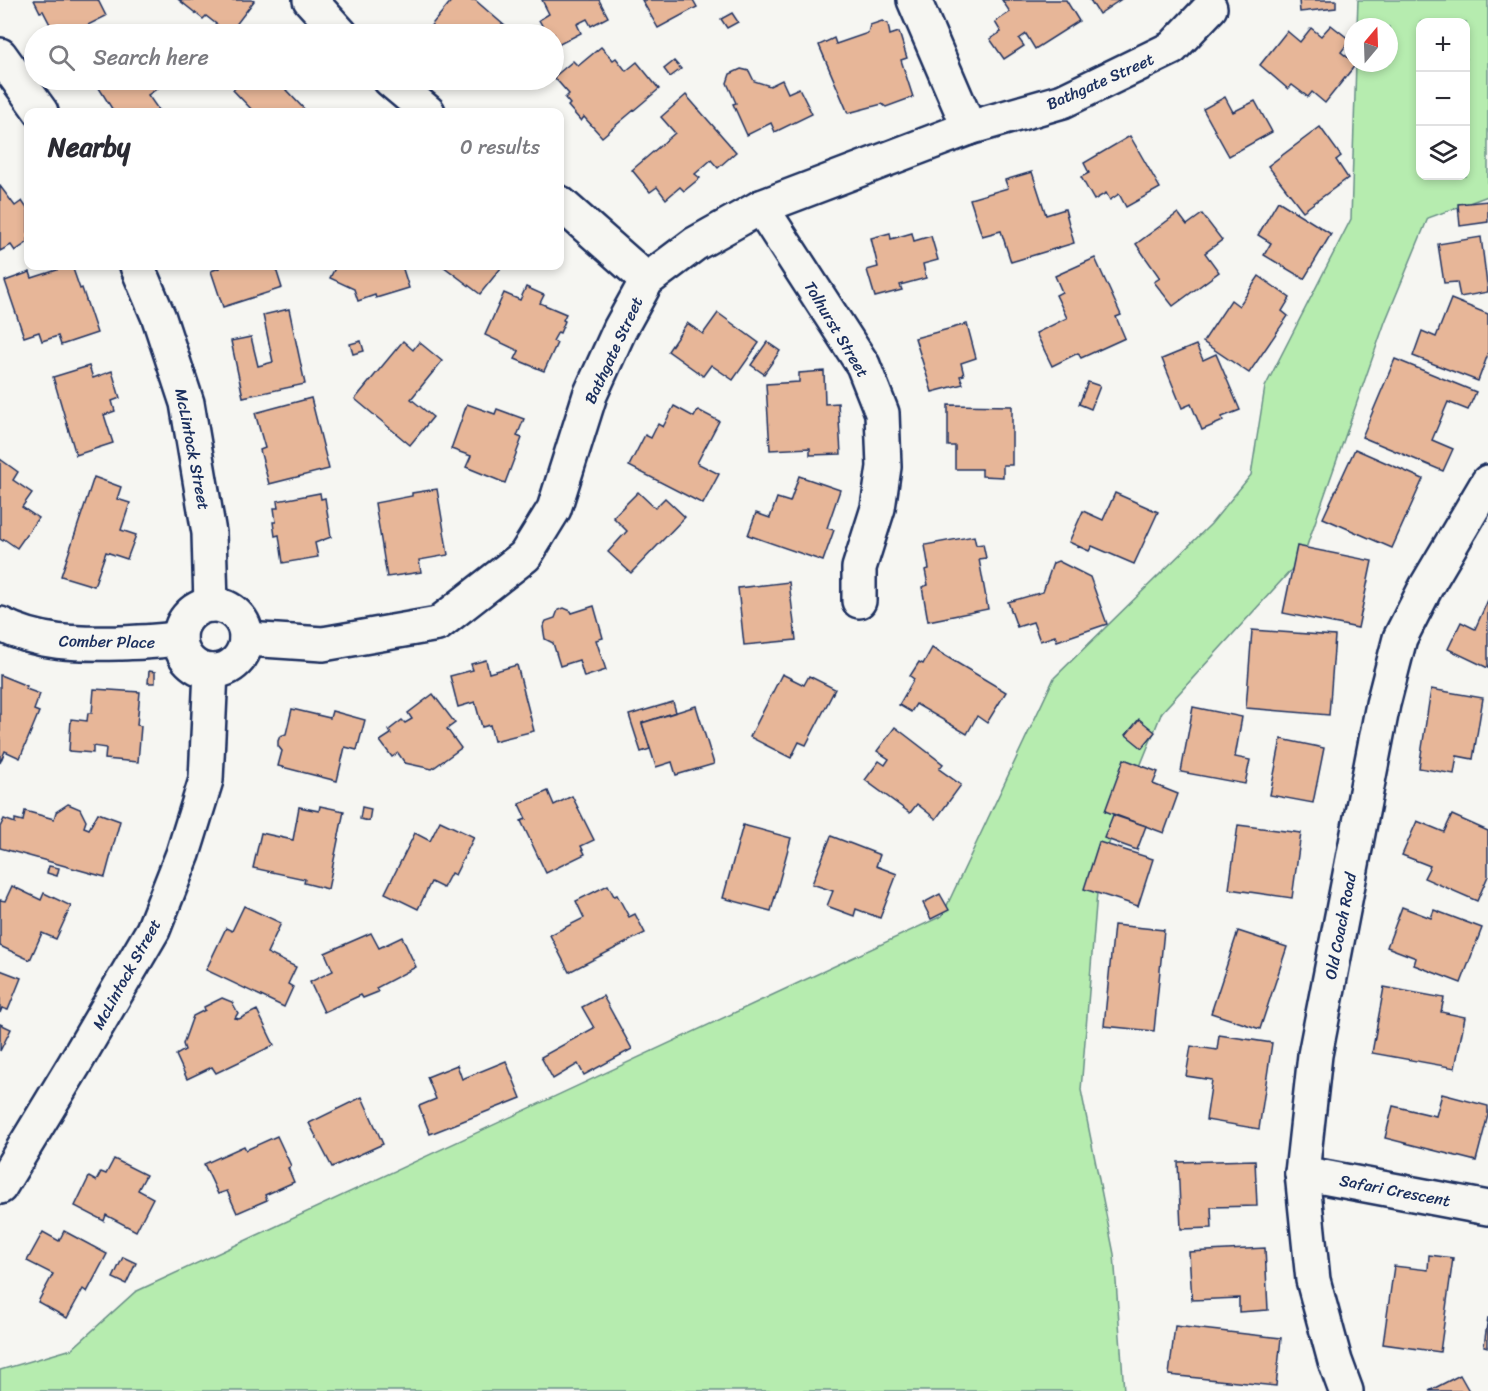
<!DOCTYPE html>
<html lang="en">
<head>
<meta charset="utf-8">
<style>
  :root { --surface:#fff; --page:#f7f7f7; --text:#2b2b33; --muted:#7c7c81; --line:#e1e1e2 }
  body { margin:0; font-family:Sriracha,sans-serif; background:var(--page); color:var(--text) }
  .controls { position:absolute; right:18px; top:18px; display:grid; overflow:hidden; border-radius:12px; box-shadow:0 3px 9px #0003 }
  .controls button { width:54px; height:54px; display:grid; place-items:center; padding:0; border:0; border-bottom:2px solid var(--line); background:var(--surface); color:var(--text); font:30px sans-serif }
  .compass { position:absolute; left:1344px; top:18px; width:54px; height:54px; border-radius:50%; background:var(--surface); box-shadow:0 3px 9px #0003; rotate:19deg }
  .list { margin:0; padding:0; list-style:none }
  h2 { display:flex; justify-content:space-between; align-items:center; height:78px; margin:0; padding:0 24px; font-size:26px }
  h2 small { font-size:20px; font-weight:400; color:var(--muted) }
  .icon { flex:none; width:33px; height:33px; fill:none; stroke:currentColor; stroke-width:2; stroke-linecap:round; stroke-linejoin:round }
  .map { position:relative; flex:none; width:1488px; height:1391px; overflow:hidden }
  .search { position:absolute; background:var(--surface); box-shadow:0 3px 9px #0003; left:24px; top:24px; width:540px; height:66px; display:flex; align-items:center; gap:15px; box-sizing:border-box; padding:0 21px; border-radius:33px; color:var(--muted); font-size:22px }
  .panel { position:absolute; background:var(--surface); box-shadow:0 3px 9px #0003; left:24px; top:108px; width:540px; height:162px; border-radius:12px }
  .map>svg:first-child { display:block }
</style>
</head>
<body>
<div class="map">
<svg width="1488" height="1391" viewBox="0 0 1488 1391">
  <rect width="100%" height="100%" fill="#f6f6f2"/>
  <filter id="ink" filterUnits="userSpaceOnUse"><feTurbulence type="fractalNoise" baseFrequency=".0167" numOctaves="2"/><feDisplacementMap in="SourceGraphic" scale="12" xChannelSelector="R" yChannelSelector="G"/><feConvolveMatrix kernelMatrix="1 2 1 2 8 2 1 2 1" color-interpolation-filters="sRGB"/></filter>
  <g filter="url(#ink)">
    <!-- green -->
    <path fill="#b6ecaf" stroke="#688e86" stroke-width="1.5" fill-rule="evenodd" d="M 1358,0 L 1488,0 L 1488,196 L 1428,218 L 1385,322 L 1303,557 L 1162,712 L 1099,868 L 1081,1090 L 1114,1254 L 1124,1391 L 0,1391 L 0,1370 L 72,1349 L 135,1292 L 942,916 L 1054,678 L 1211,524 L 1251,475 L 1265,387 L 1351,219 L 1356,63 L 1389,63 L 1389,27 L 1357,27 ZM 1420,22 L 1466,22 L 1466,176 L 1420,176 Z"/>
    <!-- building -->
    <g fill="#e7b698" stroke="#1b2f5e" stroke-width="1.5">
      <path d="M 34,0 L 98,0 L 106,16 L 70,34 L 55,34 L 43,11 L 40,12 Z"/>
      <path d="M 179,0 L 252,0 L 254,1 L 229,34 L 206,16 L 203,19 Z"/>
      <path d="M 452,0 L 475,0 L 513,33 L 424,34 Z"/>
      <path d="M 542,0 L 599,0 L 608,17 L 591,26 L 587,19 L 577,24 L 581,33 L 554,47 L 554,34 L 547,34 L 539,20 L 549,14 Z"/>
      <path d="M 642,0 L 693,0 L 697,7 L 658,28 Z"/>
      <path d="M 1002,0 L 1066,0 L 1079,21 L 1035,49 L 1026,34 L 1019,39 L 1024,46 L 1004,59 L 990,39 L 1001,32 L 995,22 L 1010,12 Z"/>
      <path d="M 1090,0 L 1120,0 L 1099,14 Z"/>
      <path d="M 1299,0 L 1336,0 L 1336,8 L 1300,12 Z"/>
      <path d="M 732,13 L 738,22 L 727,28 L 721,19 Z"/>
      <path d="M 882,21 L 888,24 L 890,35 L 899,32 L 907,58 L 901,60 L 913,97 L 886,107 L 882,104 L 848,113 L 819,45 L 834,38 L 836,44 L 868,33 L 870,25 Z"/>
      <path d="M 1331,25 L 1350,40 L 1341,52 L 1356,64 L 1325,103 L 1312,92 L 1308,97 L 1292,85 L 1288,89 L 1260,65 L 1287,31 L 1300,42 L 1311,28 L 1321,36 Z"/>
      <path d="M 601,47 L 613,60 L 616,58 L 626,71 L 637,62 L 659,89 L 602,137 L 584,117 L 581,121 L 568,106 L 570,104 L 565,98 L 569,94 L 554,77 L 573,61 L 578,66 Z"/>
      <path d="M 674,61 L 681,69 L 670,77 L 664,69 Z"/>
      <path d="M 741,69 L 749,71 L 754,81 L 770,86 L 782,80 L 788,93 L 799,88 L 812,114 L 775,132 L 771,123 L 747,135 L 733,104 L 736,103 L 727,83 L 730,74 Z"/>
      <path d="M 94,80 L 152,80 L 158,88 L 148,95 L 160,112 L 114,112 Z"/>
      <path d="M 245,80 L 298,80 L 286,90 L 307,112 L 254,112 L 233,90 Z"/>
      <path d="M 686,95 L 736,152 L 718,168 L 711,160 L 695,174 L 700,178 L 684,191 L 680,187 L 666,199 L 657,187 L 650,192 L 632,170 L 675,133 L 661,117 Z"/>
      <path d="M 1225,97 L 1233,112 L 1255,101 L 1272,132 L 1229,156 L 1203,109 Z"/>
      <path d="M 1320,127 L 1341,156 L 1336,160 L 1348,178 L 1303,211 L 1268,166 Z"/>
      <path d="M 1130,136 L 1160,188 L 1126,207 L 1119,194 L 1110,200 L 1106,193 L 1094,200 L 1081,177 L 1089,173 L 1084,163 Z"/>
      <path d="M 1032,172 L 1046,215 L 1065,209 L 1074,243 L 1011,262 L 1001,231 L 982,236 L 970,199 L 1008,188 L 1005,180 Z"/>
      <path d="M 0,186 L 15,206 L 22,201 L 28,210 L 28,242 L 15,251 L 11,245 L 0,251 Z"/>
      <path d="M 1278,201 L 1331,234 L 1304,279 L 1264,255 L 1271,243 L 1258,235 Z"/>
      <path d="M 1488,201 L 1488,222 L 1460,226 L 1458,204 Z"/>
      <path d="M 1178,213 L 1187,225 L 1202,214 L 1222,240 L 1205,253 L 1219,272 L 1173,306 L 1154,282 L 1160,278 L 1136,244 Z"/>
      <path d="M 890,233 L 891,239 L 912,233 L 914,241 L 931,236 L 938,260 L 923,264 L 926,278 L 900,285 L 902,290 L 875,297 L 867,270 L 878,267 L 871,238 Z"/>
      <path d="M 1481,237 L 1488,292 L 1460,297 L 1457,282 L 1444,283 L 1438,244 Z"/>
      <path d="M 1095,258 L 1121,315 L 1116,317 L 1125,338 L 1081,358 L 1078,353 L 1052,366 L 1036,333 L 1067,318 L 1056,295 L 1062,292 L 1055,276 Z"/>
      <path d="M 56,266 L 72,266 L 80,289 L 82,288 L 97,333 L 61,345 L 58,336 L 42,341 L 39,332 L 24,337 L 5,281 L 30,272 L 32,278 L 57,270 Z"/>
      <path d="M 218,266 L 275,266 L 282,288 L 223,307 L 211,271 L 219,268 Z"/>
      <path d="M 334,266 L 402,266 L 409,288 L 376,298 L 375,295 L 358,301 L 354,289 L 330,278 L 336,266 Z"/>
      <path d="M 443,266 L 498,266 L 501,268 L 480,294 Z"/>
      <path d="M 1259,276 L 1290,298 L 1282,311 L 1288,316 L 1249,373 L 1203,342 L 1231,300 L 1239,306 Z"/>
      <path d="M 526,287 L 544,295 L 540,303 L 566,314 L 563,320 L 565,321 L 560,333 L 558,332 L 553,341 L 557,343 L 544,371 L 515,359 L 519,351 L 485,335 L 504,293 L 520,300 Z"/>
      <path d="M 1451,299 L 1488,314 L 1488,354 L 1478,381 L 1413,356 L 1422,331 L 1436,337 Z"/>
      <path d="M 289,309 L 305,384 L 243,397 L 231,341 L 251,337 L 258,366 L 273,362 L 263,315 Z"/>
      <path d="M 718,313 L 759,343 L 733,380 L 711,365 L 703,376 L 668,351 L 687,323 L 703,334 Z"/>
      <path d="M 967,324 L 976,358 L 961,363 L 964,375 L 960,376 L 963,384 L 932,392 L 915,338 Z"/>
      <path d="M 361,341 L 364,351 L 353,354 L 350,344 Z"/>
      <path d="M 403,341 L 413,350 L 419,342 L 442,361 L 411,399 L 433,417 L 410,445 L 355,399 Z"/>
      <path d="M 767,342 L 780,351 L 764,374 L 751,365 Z"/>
      <path d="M 1196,345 L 1203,360 L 1216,354 L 1240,410 L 1222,417 L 1223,421 L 1202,430 L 1191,404 L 1182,408 L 1162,359 Z"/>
      <path d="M 1395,359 L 1476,392 L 1468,410 L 1448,402 L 1432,440 L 1453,449 L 1443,471 L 1362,437 Z"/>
      <path d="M 89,366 L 93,378 L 112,371 L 120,398 L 112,401 L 115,411 L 104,415 L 113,443 L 76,455 L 53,377 Z"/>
      <path d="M 824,371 L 825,404 L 838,403 L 841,454 L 810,455 L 810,448 L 770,450 L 766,384 L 799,382 L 799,373 Z"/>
      <path d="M 1088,382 L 1100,386 L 1091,409 L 1079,404 Z"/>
      <path d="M 311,398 L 329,469 L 269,484 L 260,450 L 265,448 L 255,413 Z"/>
      <path d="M 467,404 L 495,414 L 497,409 L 524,419 L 517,436 L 522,438 L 505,483 L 466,467 L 471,456 L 451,449 Z"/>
      <path d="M 948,405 L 1012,406 L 1012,465 L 1003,465 L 1003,477 L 982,476 L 982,469 L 955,469 L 955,446 L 948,446 Z"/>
      <path d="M 674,406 L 694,417 L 698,410 L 719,421 L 697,463 L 719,474 L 703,504 L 629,466 L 645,435 L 651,438 L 658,424 L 663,427 Z"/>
      <path d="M 1355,449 L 1423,479 L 1392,548 L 1323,518 Z"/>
      <path d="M 0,459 L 18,472 L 13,480 L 32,493 L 22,507 L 38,518 L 17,548 L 4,539 L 3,541 L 0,539 Z"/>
      <path d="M 799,476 L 840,490 L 827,528 L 834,530 L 823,561 L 748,535 L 756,513 L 770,518 L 777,498 L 790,502 Z"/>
      <path d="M 94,477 L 121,487 L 117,499 L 130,503 L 121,530 L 136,535 L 127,559 L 106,552 L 94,586 L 61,576 Z"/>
      <path d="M 437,489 L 448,555 L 419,560 L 421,572 L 387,577 L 375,503 L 412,496 L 412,493 Z"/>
      <path d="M 638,492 L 655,508 L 665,498 L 685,517 L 631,573 L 608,552 L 627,531 L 613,517 Z"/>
      <path d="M 320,493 L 321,499 L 325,498 L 331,537 L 315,543 L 318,557 L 283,563 L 279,535 L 275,536 L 273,522 L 276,522 L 274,508 L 278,508 L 277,501 Z"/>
      <path d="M 1115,493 L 1158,512 L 1134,564 L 1092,546 L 1089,551 L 1069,542 L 1083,511 L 1103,520 Z"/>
      <path d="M 974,536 L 976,545 L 983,544 L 986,558 L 979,559 L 988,609 L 928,621 L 922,587 L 928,585 L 925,570 L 929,569 L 925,545 Z"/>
      <path d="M 1297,546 L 1372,561 L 1358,628 L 1283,613 Z"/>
      <path d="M 1058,561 L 1090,577 L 1107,624 L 1057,641 L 1055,636 L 1040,641 L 1033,622 L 1017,627 L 1008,602 L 1043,592 L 1053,563 Z"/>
      <path d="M 789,582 L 796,640 L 744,645 L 738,588 Z"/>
      <path d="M 1488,600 L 1488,668 L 1448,649 L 1461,622 L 1475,629 Z"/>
      <path d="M 594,606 L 603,638 L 596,640 L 606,670 L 584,677 L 579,660 L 560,666 L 553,643 L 545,639 L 543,627 L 546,621 L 555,618 L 558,610 L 564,608 L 571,611 L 572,613 Z"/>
      <path d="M 1252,630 L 1335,636 L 1329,715 L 1246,708 Z"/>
      <path d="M 932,648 L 1006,692 L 987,723 L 977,716 L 967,734 L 916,704 L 911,712 L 899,705 L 914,679 L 910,676 L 919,662 L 923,664 Z"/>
      <path d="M 486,660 L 489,673 L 517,665 L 534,731 L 494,741 L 490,725 L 482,727 L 475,702 L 458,707 L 450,676 L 473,670 L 471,664 Z"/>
      <path d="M 149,671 L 155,672 L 155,683 L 148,683 Z"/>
      <path d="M 782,674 L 804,685 L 809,676 L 835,689 L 806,745 L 799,742 L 791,758 L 750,737 Z"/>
      <path d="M 0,675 L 27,686 L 26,689 L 40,694 L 34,710 L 39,712 L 20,758 L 5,751 L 0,763 Z"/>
      <path d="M 94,689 L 140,692 L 137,725 L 141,726 L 138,762 L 105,759 L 106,748 L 93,746 L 93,753 L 69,751 L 71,719 L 87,721 L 88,713 L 92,713 Z"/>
      <path d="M 1431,689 L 1483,698 L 1473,759 L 1457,756 L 1454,774 L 1419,768 Z"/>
      <path d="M 433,694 L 455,723 L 447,729 L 461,748 L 432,769 L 405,763 L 398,753 L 392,757 L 380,741 L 391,734 L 389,730 L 402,720 L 405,723 L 412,719 L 408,713 Z"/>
      <path d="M 673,702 L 676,712 L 642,723 L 650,749 L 641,752 L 629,715 Z"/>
      <path d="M 696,706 L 714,764 L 676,775 L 672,762 L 656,767 L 642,723 Z"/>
      <path d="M 1193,707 L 1242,717 L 1235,757 L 1250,760 L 1245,784 L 1181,772 Z"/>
      <path d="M 292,709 L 330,718 L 332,711 L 365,720 L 357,750 L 345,747 L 337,781 L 278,766 L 282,751 L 278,746 L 278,741 L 280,736 L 286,734 Z"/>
      <path d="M 1139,719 L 1155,732 L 1142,748 L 1126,735 Z"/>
      <path d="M 895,727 L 943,764 L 939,769 L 961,785 L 936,819 L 917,804 L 910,813 L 865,780 L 879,761 L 885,765 L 889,759 L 877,751 Z"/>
      <path d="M 1281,739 L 1324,748 L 1313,803 L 1270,795 Z"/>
      <path d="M 1124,759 L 1158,772 L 1153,784 L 1178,794 L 1164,833 L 1105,811 Z"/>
      <path d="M 548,791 L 554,805 L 572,796 L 594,840 L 581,846 L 585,854 L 546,873 L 521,821 L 526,819 L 519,804 Z"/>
      <path d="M 68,804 L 80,809 L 86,821 L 84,827 L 89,829 L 98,813 L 120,821 L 105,877 L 0,848 L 0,827 L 4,819 L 15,823 L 15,819 L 23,821 L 25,811 L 54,819 L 56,812 Z"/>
      <path d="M 320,806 L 344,811 L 328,889 L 304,883 L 305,879 L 253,868 L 261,833 L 293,840 L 299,807 L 319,811 Z"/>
      <path d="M 362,807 L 371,809 L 369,821 L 360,819 Z"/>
      <path d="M 1113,815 L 1146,826 L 1137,850 L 1104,838 Z"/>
      <path d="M 1452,815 L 1488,831 L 1488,876 L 1477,901 L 1424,878 L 1430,866 L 1402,855 L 1417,821 L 1444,832 Z"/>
      <path d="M 440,821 L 474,837 L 455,875 L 451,873 L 443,888 L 431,882 L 418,909 L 385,893 L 415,833 L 430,841 Z"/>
      <path d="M 743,825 L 791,838 L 771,911 L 723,898 Z"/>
      <path d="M 1238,825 L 1301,833 L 1292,898 L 1229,889 Z"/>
      <path d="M 831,836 L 880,855 L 876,866 L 897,874 L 880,918 L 856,909 L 854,916 L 827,906 L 833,891 L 812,884 Z"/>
      <path d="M 1099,842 L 1153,859 L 1138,906 L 1084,889 Z"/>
      <path d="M 49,866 L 59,868 L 57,876 L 47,873 Z"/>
      <path d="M 608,885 L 614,896 L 617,895 L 629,917 L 635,914 L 645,933 L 569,972 L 550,935 L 584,918 L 576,901 Z"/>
      <path d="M 12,886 L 41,900 L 44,893 L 71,906 L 56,939 L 42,933 L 30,960 L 0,946 L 0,900 L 5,901 Z"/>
      <path d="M 940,894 L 949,910 L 931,919 L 923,903 Z"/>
      <path d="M 244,906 L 281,923 L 267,953 L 296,967 L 288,984 L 293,987 L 284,1007 L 206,970 L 226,928 L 232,931 Z"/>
      <path d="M 1402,907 L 1431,918 L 1434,910 L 1482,928 L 1461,983 L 1414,965 L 1416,958 L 1387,947 Z"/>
      <path d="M 1114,925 L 1164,930 L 1154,1031 L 1104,1026 Z"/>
      <path d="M 1238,931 L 1287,947 L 1260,1029 L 1211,1013 Z"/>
      <path d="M 371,933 L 379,948 L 402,937 L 416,967 L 376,988 L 378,992 L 363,998 L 361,995 L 324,1012 L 310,982 L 333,971 L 325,953 Z"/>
      <path d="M 0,970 L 21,978 L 8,1010 L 2,1008 L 0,1013 Z"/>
      <path d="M 1384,987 L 1444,998 L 1441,1012 L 1465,1017 L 1455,1068 L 1372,1053 Z"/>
      <path d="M 603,996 L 632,1049 L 584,1075 L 578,1064 L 553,1079 L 541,1057 L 594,1028 L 582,1007 Z"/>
      <path d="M 222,998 L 232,1002 L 238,1013 L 235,1018 L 239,1019 L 257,1010 L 274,1045 L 216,1073 L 212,1067 L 187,1079 L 176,1055 L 185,1050 L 183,1044 L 193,1016 L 205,1010 L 204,1007 Z"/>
      <path d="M 0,1024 L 11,1029 L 0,1051 Z"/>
      <path d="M 1219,1035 L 1272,1043 L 1259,1129 L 1206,1120 L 1212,1080 L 1186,1076 L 1191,1046 L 1217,1050 Z"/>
      <path d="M 506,1061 L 521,1098 L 430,1134 L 419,1106 L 436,1099 L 427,1077 L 457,1065 L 462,1079 Z"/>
      <path d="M 1442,1094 L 1488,1106 L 1488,1115 L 1476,1161 L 1385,1138 L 1393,1106 L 1436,1116 Z"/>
      <path d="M 362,1097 L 383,1144 L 332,1167 L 309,1123 Z"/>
      <path d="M 277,1136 L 291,1166 L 288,1168 L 294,1182 L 265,1195 L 267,1200 L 237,1213 L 227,1191 L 218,1194 L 204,1164 L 244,1146 L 246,1150 Z"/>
      <path d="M 114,1159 L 146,1175 L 138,1190 L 153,1198 L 136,1231 L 106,1215 L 104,1221 L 75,1206 L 89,1177 L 96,1181 L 101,1172 L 106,1174 Z"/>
      <path d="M 1255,1160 L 1257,1206 L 1211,1207 L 1212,1228 L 1181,1229 L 1178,1162 Z"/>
      <path d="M 64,1231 L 107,1254 L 87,1292 L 83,1289 L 67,1318 L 38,1302 L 53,1274 L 27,1261 L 43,1232 L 59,1241 Z"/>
      <path d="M 1265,1248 L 1268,1310 L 1239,1312 L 1239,1298 L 1192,1300 L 1189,1252 Z"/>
      <path d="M 1429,1255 L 1453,1258 L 1440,1352 L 1383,1344 L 1394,1266 L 1428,1270 Z"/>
      <path d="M 123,1257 L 136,1263 L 126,1284 L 113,1278 Z"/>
      <path d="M 1488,1317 L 1488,1347 L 1484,1346 Z"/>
      <path d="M 1175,1326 L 1281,1338 L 1276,1386 L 1169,1375 Z"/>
      <path d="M 1460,1375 L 1469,1391 L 1429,1391 Z"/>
    </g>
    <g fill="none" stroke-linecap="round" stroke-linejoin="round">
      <!-- street casing -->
      <g stroke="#1b2f5e" stroke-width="38">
        <g id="street">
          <path d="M 310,0 L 341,34"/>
          <path d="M 914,0 L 969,128"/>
          <path d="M 0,55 L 41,112"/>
          <path d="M 390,80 L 428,112"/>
          <path d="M 560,203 L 647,280"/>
          <path d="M 761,207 L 863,365 L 882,413 L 884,467 L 878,508 L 859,568 L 859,601"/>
          <path d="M 137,266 L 159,318 L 187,403 L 209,533 L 211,605"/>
          <circle cx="213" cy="638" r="33"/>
          <path d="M 0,624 C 39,644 77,644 119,643 C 140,642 160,642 180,638"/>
          <path d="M 246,639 L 323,644 L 438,624 L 525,556 L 554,509 L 590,395 L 620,329 L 647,280 L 695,244 L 761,207 L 969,128 L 1063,101 L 1172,48 L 1210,8"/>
          <path d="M 1302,1173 L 1488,1208"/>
          <path d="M 1346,1391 L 1335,1361 L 1313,1280 L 1302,1173 L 1315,1055 L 1383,704 L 1400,638 L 1426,587 L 1488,482"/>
        </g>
      </g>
      <!-- secondary casing -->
      <g stroke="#1b2f5e" stroke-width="38">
        <path id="secondary" d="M 0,1187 L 74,1065 L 153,930 L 183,854 L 206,780 L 211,671"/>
      </g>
      <!-- street -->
      <use href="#street" stroke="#f6f6f2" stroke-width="33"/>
      <!-- secondary -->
      <use href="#secondary" stroke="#f6f6f2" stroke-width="33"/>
    </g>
  </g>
  <g text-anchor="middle" stroke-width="4.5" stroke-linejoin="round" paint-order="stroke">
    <!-- street labels -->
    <g font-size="16" fill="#1b2f5e" stroke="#f6f6f2">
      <text transform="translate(1100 81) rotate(-24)" y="6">Bathgate Street</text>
      <text transform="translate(837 329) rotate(59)" y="6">Tolhurst Street</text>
      <text transform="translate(613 350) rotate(-65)" y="6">Bathgate Street</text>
      <text transform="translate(193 449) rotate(79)" y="6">McLintock Street</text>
      <text transform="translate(107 641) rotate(1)" y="6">Comber Place</text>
      <text transform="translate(1340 926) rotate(-79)" y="6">Old Coach Road</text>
      <text transform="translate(126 974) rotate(-61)" y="6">McLintock Street</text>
      <text transform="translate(1395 1190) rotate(11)" y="6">Safari Crescent</text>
    </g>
  </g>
</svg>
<div class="controls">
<button>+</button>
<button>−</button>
<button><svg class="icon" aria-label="layers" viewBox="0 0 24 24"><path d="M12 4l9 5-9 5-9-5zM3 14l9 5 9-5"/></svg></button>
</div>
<svg class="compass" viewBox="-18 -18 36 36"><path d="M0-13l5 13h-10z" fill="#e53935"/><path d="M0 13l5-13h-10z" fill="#7c7c81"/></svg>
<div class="search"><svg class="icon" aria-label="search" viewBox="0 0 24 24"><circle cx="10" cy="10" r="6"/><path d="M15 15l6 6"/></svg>Search here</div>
<section class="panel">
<h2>Nearby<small>0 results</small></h2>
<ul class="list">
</ul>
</section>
</div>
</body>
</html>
